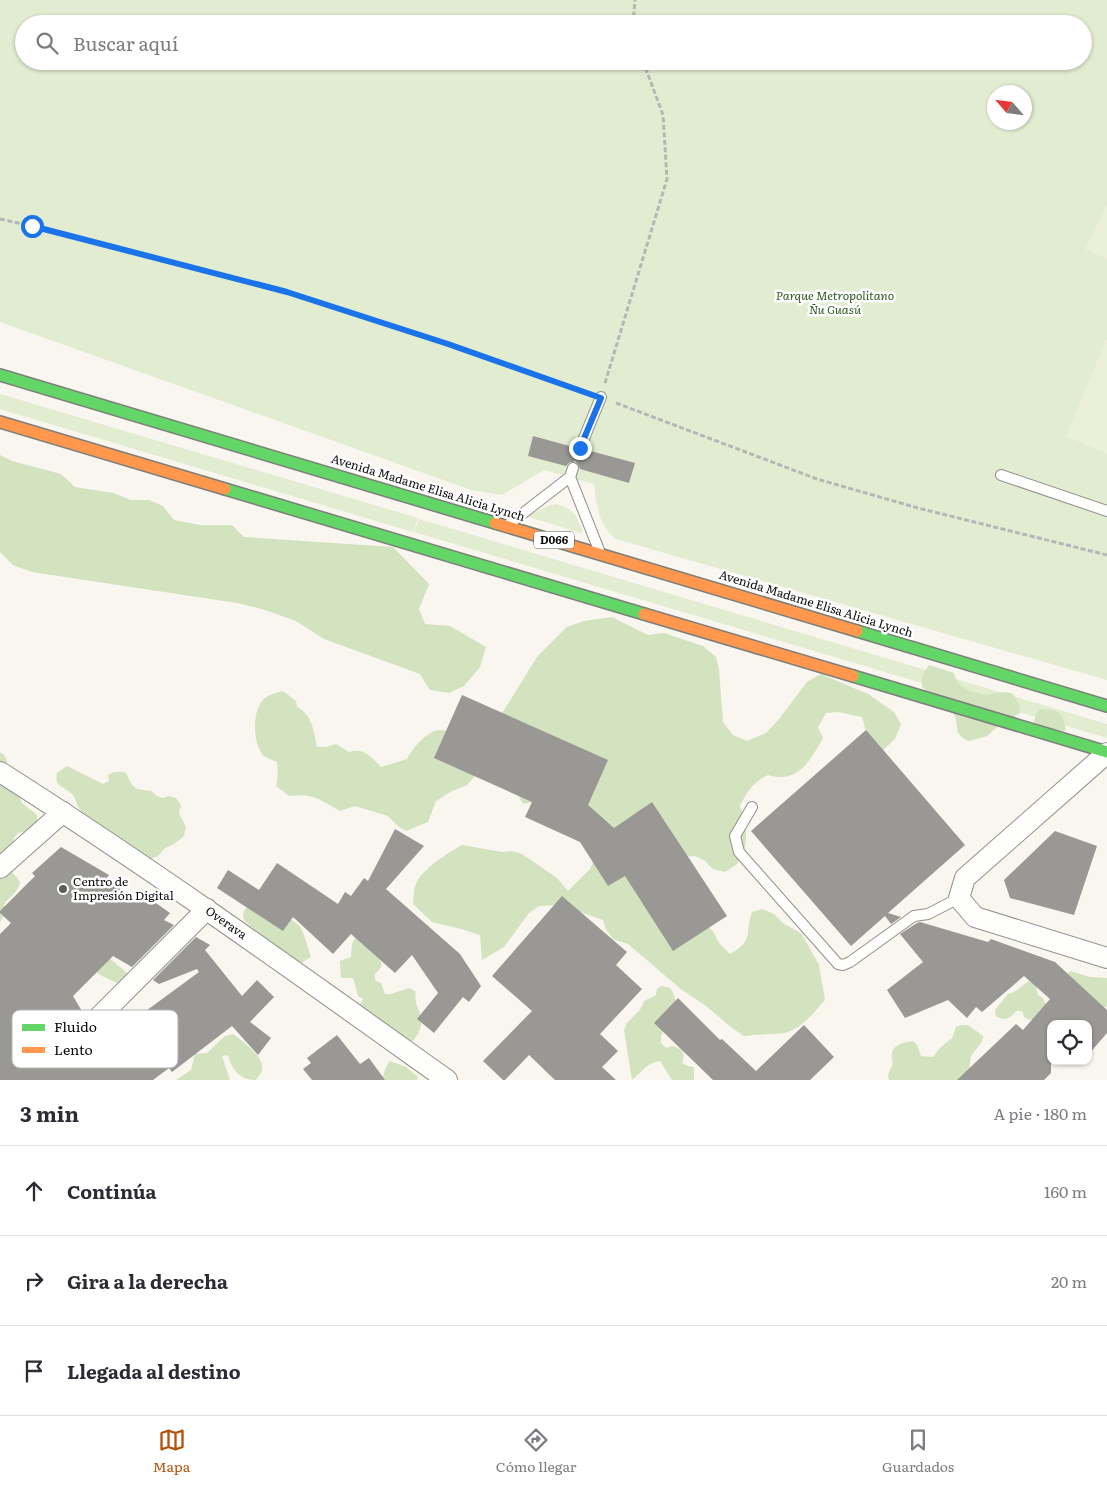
<!DOCTYPE html>
<html lang="es">
<head>
<meta charset="utf-8">
<style>
  :root { --surface:#fff; --page:#f2f2f3; --text:#2b2b33; --muted:#7c7c81; --line:#e1e1e2; --accent:#b45309 }
  body { margin:0; font-family:Literata,serif; background:var(--page); color:var(--text) }
  .controls { position:absolute; right:15px; bottom:15px; display:grid; overflow:hidden; border-radius:10px; box-shadow:0 1px 4px #0004 }
  .controls button { width:45px; height:45px; display:grid; place-items:center; padding:0; border:0; border-bottom:1px solid var(--line); background:var(--surface); color:var(--text); font:25px sans-serif }
  .compass { position:absolute; left:987px; top:85px; width:45px; height:45px; border-radius:50%; background:var(--surface); box-shadow:0 1px 4px #0004; rotate:298deg }
  .stop { position:absolute; width:15px; height:15px; margin:-11px; border:4px solid #1a73e8; border-radius:50%; background:#fff }
  .stop.end { background:#1a73e8; border-color:#fff; box-shadow:0 1px 5px #0008 }
  .list { margin:0; padding:0; list-style:none }
  h2 { display:flex; justify-content:space-between; align-items:center; height:65px; margin:0; padding:0 20px; font-size:21px }
  h2 small { font-size:16px; font-weight:400; color:var(--muted) }
  .list li { display:grid; grid-template-columns:32px 1fr auto; gap:15px; align-items:center; box-sizing:border-box; height:90px; padding:0 20px; border-top:1px solid var(--line) }
  .list b { display:block; font-size:19px; white-space:nowrap }
  .list em { font-size:16px; font-style:normal; color:var(--muted) }
  .icon { flex:none; width:28px; height:28px; fill:none; stroke:currentColor; stroke-width:2; stroke-linecap:round; stroke-linejoin:round }
  .map { position:relative; flex:none; width:1107px; height:1080px; overflow:hidden }
  .search { position:absolute; background:var(--surface); box-shadow:0 1px 4px #0004; left:15px; right:15px; top:15px; height:55px; display:flex; align-items:center; gap:12px; box-sizing:border-box; padding:0 18px; border-radius:28px; color:var(--muted); font-size:19px }
  .sheet { height:335px; background:var(--surface) }
  nav { display:flex; justify-content:space-around; align-items:center; box-sizing:border-box; height:70px; border-top:1px solid var(--line); background:var(--surface); font-size:14px; color:var(--muted) }
  nav a { display:grid; justify-items:center; gap:2px }
  nav .on { color:var(--accent) }
  .map>svg:first-child { display:block }
</style>
</head>
<body>
<div class="map">
<svg width="1107" height="1080" viewBox="0 0 1107 1080">
  <rect width="100%" height="100%" fill="#f8f6ee"/>
  <!-- green -->
  <g fill="#e2ecd0" fill-rule="evenodd">
    <path d="M 0,0 L 1107,0 L 1107,680 L 616,539 C 599,527 596,503 594,484 L 544,470 L 502,495 L 471,490 L 0,322 ZM 24,24 L 1083,24 L 1083,61 L 24,61 ZM 994,92 L 1024,92 L 1024,122 L 994,122 Z"/>
    <path d="M 0,394 L 418,518 L 413,532 L 0,409 Z"/>
    <path d="M 556,504 C 576,510 574,513 583,531 L 581,533 L 529,517 L 529,515 L 550,505 Z"/>
    <path d="M 419,519 L 1107,724 L 1107,738 L 414,532 Z"/>
  </g>
  <!-- forest -->
  <g fill="#d3e2bf">
    <path d="M 0,455 L 12,461 L 61,474 L 75,487 L 113,493 L 131,500 L 149,500 L 163,506 L 174,520 L 200,525 L 232,525 L 244,537 L 393,547 L 429,584 L 419,609 L 425,624 L 450,626 L 486,647 L 480,667 L 464,686 L 449,693 L 430,690 L 420,674 L 324,639 L 296,621 L 262,609 L 237,603 L 32,572 L 13,565 L 0,552 Z"/>
    <path d="M 612,617 L 648,635 L 664,633 L 703,646 L 716,657 L 719,670 L 723,722 L 733,735 L 747,741 L 766,733 L 779,719 L 807,682 L 821,674 L 868,694 L 894,712 L 901,724 L 895,739 L 874,759 L 862,717 L 838,712 L 826,713 L 818,727 L 823,738 C 810,761 798,784 768,775 C 753,782 747,792 740,806 C 746,822 750,844 740,860 C 737,865 730,869 725,872 L 713,869 L 704,860 L 695,856 L 680,857 L 701,920 L 713,931 L 719,943 L 730,954 C 755,940 744,934 752,912 L 762,909 L 774,914 L 784,924 L 801,933 L 819,965 L 825,1000 C 814,1012 800,1031 783,1033 C 770,1035 757,1034 744,1036 L 732,1028 L 705,1005 L 682,990 L 628,944 L 613,939 L 606,929 L 603,920 L 560,905 L 539,906 L 529,913 L 504,947 L 482,960 L 480,935 L 461,929 L 432,922 L 413,904 C 414,898 413,890 416,884 C 422,869 448,853 462,845 L 502,852 L 512,851 L 522,854 L 557,878 L 568,891 L 590,869 L 603,838 L 539,801 L 523,804 L 518,795 L 501,715 L 537,657 L 567,627 L 584,621 Z"/>
    <path d="M 929,665 L 954,673 C 957,689 973,693 988,695 C 996,692 1006,691 1013,694 L 1019,705 L 1020,713 L 997,727 L 987,736 L 969,741 L 963,738 L 958,733 L 955,715 L 922,687 L 922,676 Z"/>
    <path d="M 283,691 L 296,701 L 297,707 C 312,715 314,731 317,747 L 326,747 L 336,744 L 349,752 C 364,747 371,757 381,767 L 407,759 C 412,749 427,731 439,730 C 445,730 453,733 459,734 L 476,775 L 467,785 L 452,791 L 436,801 L 428,822 L 406,831 L 399,827 L 388,816 L 355,806 L 340,811 C 320,800 314,793 289,796 L 276,786 L 278,774 L 277,762 C 273,760 266,758 263,755 C 253,743 252,714 262,701 C 266,695 276,693 283,691 Z"/>
    <path d="M 1040,709 C 1060,710 1062,711 1066,731 L 1033,727 L 1036,714 Z"/>
    <path d="M 0,752 C 8,757 8,763 6,771 L 15,786 L 22,803 L 37,815 L 37,821 L 30,831 L 18,833 L 14,838 L 9,868 C 12,874 17,876 20,882 C 17,896 5,899 4,906 C 3,913 5,916 0,922 Z"/>
    <path d="M 67,766 L 103,784 L 109,781 L 108,775 C 115,771 119,771 126,773 L 132,785 L 137,789 L 151,791 L 157,796 L 163,798 L 169,796 L 176,798 L 181,805 L 179,813 L 186,827 L 184,836 L 174,844 L 165,848 L 158,856 L 140,863 L 95,826 C 91,818 83,816 79,808 C 76,803 76,798 72,794 C 63,785 54,788 57,773 Z"/>
    <path d="M 247,907 C 261,911 293,915 301,928 C 305,937 308,948 311,957 L 298,965 L 256,932 L 244,920 L 243,913 Z"/>
    <path d="M 358,933 L 371,944 L 370,951 L 379,959 L 382,964 L 379,970 L 375,974 L 375,980 L 381,983 L 385,994 L 391,994 L 409,988 L 415,991 C 416,995 415,998 416,1003 C 417,1007 419,1010 420,1014 C 424,1028 417,1038 407,1046 L 357,1010 L 363,999 L 358,996 L 353,978 L 341,978 L 340,961 L 351,957 L 352,944 Z"/>
    <path d="M 106,955 L 128,974 L 117,983 L 100,975 L 88,965 Z"/>
    <path d="M 1070,971 L 1090,977 L 1107,978 L 1107,1006 L 1103,1008 L 1066,976 Z"/>
    <path d="M 1029,981 L 1035,983 L 1038,995 L 1043,998 L 1046,1004 L 1035,1019 L 1029,1020 L 1024,1017 L 1022,1011 L 1016,1011 C 1010,1018 1005,1022 996,1016 L 995,1010 L 1008,994 C 1018,992 1021,985 1029,981 Z"/>
    <path d="M 661,986 L 670,988 C 687,1013 660,1019 661,1043 L 666,1048 L 673,1046 L 682,1050 L 684,1056 L 682,1063 L 688,1066 L 694,1067 L 694,1080 L 672,1080 L 660,1061 C 646,1063 642,1072 632,1080 L 624,1030 L 627,1023 L 640,1010 L 644,1001 L 656,995 L 657,989 Z"/>
    <path d="M 962,1025 L 968,1025 L 983,1036 L 982,1042 L 971,1056 L 967,1080 L 889,1080 L 888,1075 L 893,1063 C 888,1047 899,1043 913,1041 L 917,1045 L 921,1056 L 933,1057 L 941,1047 L 952,1038 L 956,1027 Z"/>
    <path d="M 233,1034 C 242,1041 264,1056 262,1069 C 262,1073 258,1077 256,1080 C 240,1080 232,1070 228,1055 L 222,1056 L 230,1080 L 176,1080 L 191,1070 L 195,1054 L 207,1053 L 225,1036 Z"/>
    <path d="M 390,1061 L 406,1067 L 418,1077 L 417,1080 L 382,1080 L 386,1067 Z"/>
  </g>
  <!-- pitch -->
  <g fill="#ebf0d9">
    <path d="M 1107,204 L 1107,259 L 1085,249 Z"/>
    <path d="M 1106,340 L 1107,340 L 1107,454 L 1066,436 Z"/>
  </g>
  <!-- building -->
  <g fill="#9a9894">
    <path d="M 533,436 L 573,447 L 574,452 L 578,454 L 584,454 L 587,450 L 635,463 L 629,483 L 580,469 L 578,464 L 575,461 L 569,463 L 566,466 L 528,456 Z"/>
    <path d="M 462,695 L 608,760 L 588,805 L 614,828 L 652,802 L 727,916 L 673,951 L 625,876 L 608,886 L 580,842 L 525,817 L 532,802 L 434,758 Z"/>
    <path d="M 866,730 L 965,845 L 888,913 L 901,917 L 891,924 L 885,916 L 851,946 L 751,831 Z"/>
    <path d="M 395,829 L 424,846 L 386,889 L 460,954 L 481,986 L 469,1002 L 463,997 L 434,1033 L 417,1019 L 438,993 L 412,955 L 395,973 L 351,934 L 333,954 L 293,917 L 283,931 L 217,888 L 228,870 L 259,890 L 277,863 L 338,904 L 345,892 L 351,896 L 364,878 L 368,881 Z"/>
    <path d="M 1055,831 L 1097,846 L 1074,915 L 1010,898 L 1004,880 Z"/>
    <path d="M 61,847 L 109,875 L 106,879 L 142,903 L 146,896 L 170,913 L 164,920 L 174,925 L 132,967 L 113,956 L 73,996 L 83,1013 L 63,1021 L 53,1011 L 24,1042 L 58,1065 L 67,1055 L 75,1063 L 199,972 L 197,969 L 159,984 L 153,980 L 196,937 L 210,945 L 205,950 L 242,996 L 257,980 L 274,997 L 250,1022 L 271,1038 L 258,1055 L 232,1026 L 172,1072 L 169,1068 L 153,1080 L 0,1080 L 0,934 L 11,923 L 0,913 L 0,911 L 35,876 L 32,873 Z"/>
    <path d="M 562,896 L 627,952 L 616,965 L 642,989 L 600,1034 L 618,1051 L 602,1067 L 616,1080 L 555,1080 L 529,1055 L 505,1080 L 503,1080 L 483,1061 L 532,1011 L 492,976 Z"/>
    <path d="M 920,922 L 988,942 L 991,939 L 1055,962 L 1107,1010 L 1107,1033 L 1088,1055 L 1088,1024 L 1051,1024 L 1051,1073 L 1044,1080 L 957,1080 L 1016,1024 L 1023,1030 L 1050,999 L 1024,976 L 982,1012 L 976,1007 L 967,1018 L 948,1000 L 905,1018 L 887,990 L 923,962 L 900,934 L 917,923 Z"/>
    <path d="M 678,998 L 720,1040 L 722,1039 L 756,1071 L 804,1025 L 834,1057 L 810,1080 L 713,1080 L 654,1023 Z"/>
    <path d="M 337,1035 L 360,1064 L 369,1058 L 385,1080 L 312,1080 L 303,1069 L 311,1063 L 307,1058 Z"/>
  </g>
  <g fill="none" stroke-linecap="round" stroke-linejoin="round">
    <!-- lane casing -->
    <g stroke="#91908d" stroke-width="12">
      <g id="lane">
        <path d="M 580,448 L 601,397"/>
        <path d="M 1001,475 L 1107,511"/>
        <path d="M 570,477 L 599,550"/>
        <path d="M 509,524 L 570,477 L 573,468"/>
        <path d="M 752,807 L 735,836 L 739,852 L 838,964 L 843,965 L 850,962 L 914,916 L 928,914 L 959,898"/>
      </g>
    </g>
    <!-- street casing -->
    <g stroke="#91908d" stroke-width="22">
      <g id="street">
        <path d="M 1107,753 L 965,878 L 959,898 L 975,917 L 1107,958"/>
        <path d="M 0,772 C 153,869 300,975 447,1080"/>
        <path d="M 0,868 L 63,812"/>
        <path d="M 77,1039 L 207,909"/>
      </g>
    </g>
    <!-- fast casing -->
    <g stroke="#7e7e7a" stroke-width="14">
      <g id="fast">
        <path d="M 0,375 L 495,523"/>
        <path d="M 225,489 L 644,614"/>
        <path d="M 857,631 L 1107,706"/>
        <path d="M 853,676 L 1107,752"/>
      </g>
    </g>
    <!-- slow casing -->
    <g stroke="#7e7e7a" stroke-width="14">
      <g id="slow">
        <path d="M 0,422 L 225,489"/>
        <path d="M 495,523 L 857,631"/>
        <path d="M 644,614 L 853,676"/>
      </g>
    </g>
    <!-- path -->
    <g stroke="#b7b6b5" stroke-width="3" stroke-dasharray="5 2.5" stroke-linecap="butt">
      <path d="M 633,24 L 635,0"/>
      <path d="M 0,219 L 32,226 L 287,291 L 447,344 L 585,391"/>
      <path d="M 605,383 L 667,179 L 663,115 L 643,61"/>
      <path d="M 616,403 L 817,479 L 918,508 L 1107,555"/>
    </g>
    <!-- lane -->
    <use href="#lane" stroke="#fefefc" stroke-width="10"/>
    <!-- street -->
    <use href="#street" stroke="#fefefc" stroke-width="20"/>
    <!-- fast -->
    <use href="#fast" stroke="#63d668" stroke-width="11"/>
    <!-- slow -->
    <use href="#slow" stroke="#ff974d" stroke-width="11"/>
  </g>
  <g fill="none" stroke-linecap="round" stroke-linejoin="round">
    <!-- route -->
    <path stroke="#1a73e8" stroke-width="6" d="M 32,226 L 287,292 L 448,344 L 601,398 L 580,448"/>
  </g>
  <!-- markers -->
  <circle fill="#5d5d5a" stroke="#fff" stroke-width="2" cx="63" cy="889" r="5"/>
  <g text-anchor="middle" stroke-width="5" stroke-linejoin="round" paint-order="stroke">
    <!-- shield labels -->
    <rect fill="#fff" stroke="#545454" stroke-width="1" x="534" y="531.5" width="40" height="17" rx="4"/>
    <g font-size="11" font-weight="bold" fill="#0a0a0a">
      <text x="554" y="544">D066</text>
    </g>
    <!-- park labels -->
    <g font-size="12" font-style="italic" fill="#315a22" stroke="#fff">
      <text x="835" y="300">Parque Metropolitano<tspan x="835" dy="14">Ñu Guasú</tspan></text>
    </g>
    <!-- street labels -->
    <g font-size="12" fill="#0a0a0a" stroke="#fff">
      <text transform="translate(428 488) rotate(17)" y="4">Avenida Madame Elisa Alicia Lynch</text>
      <text transform="translate(816 604) rotate(17)" y="4">Avenida Madame Elisa Alicia Lynch</text>
      <text transform="translate(226 923) rotate(35)" y="4">Overava</text>
    </g>
    <!-- poi labels -->
    <g font-size="12" fill="#0a0a0a" stroke="#fff" text-anchor="start">
      <text x="73" y="886">Centro de<tspan x="73" dy="14">Impresión Digital</tspan></text>
    </g>
  </g>
  <!-- legend -->
  <rect x="12" y="1010" width="166" height="58" rx="8" fill="#fff" stroke="#b6b6b6" stroke-width="1"/>
  <rect x="22" y="1024" width="23" height="7" fill="#63d668"/>
  <rect x="22" y="1047" width="23" height="6" fill="#ff974d"/>
  <g font-size="14" fill="#0a0a0a">
    <text x="54" y="1032">Fluido</text>
    <text x="54" y="1055">Lento</text>
  </g>
</svg>
<div class="controls">
<button><svg class="icon" aria-label="locate" viewBox="0 0 24 24"><circle cx="12" cy="12" r="6"/><path d="M12 2v4M12 18v4M2 12h4M18 12h4"/></svg></button>
</div>
<svg class="compass" viewBox="-18 -18 36 36"><path d="M0-13l5 13h-10z" fill="#e53935"/><path d="M0 13l5-13h-10z" fill="#7c7c81"/></svg>
<div class="stop" style="left:32px;top:226px"></div>
<div class="stop end" style="left:580px;top:448px"></div>
<div class="search"><svg class="icon" aria-label="search" viewBox="0 0 24 24"><circle cx="10" cy="10" r="6"/><path d="M15 15l6 6"/></svg>Buscar aquí</div>
</div>
<section class="sheet">
<h2>3 min<small>A pie · 180 m</small></h2>
<ul class="list">
<li><svg class="icon" aria-label="ahead" viewBox="0 0 24 24"><path d="M12 20V5M6 11l6-6 6 6"/></svg><div><b>Continúa</b></div><em>160 m</em></li>
<li><svg class="icon" aria-label="right" viewBox="0 0 24 24"><path d="M7 20v-9h11M14 6l5 5-5 5"/></svg><div><b>Gira a la derecha</b></div><em>20 m</em></li>
<li><svg class="icon" aria-label="arrive" viewBox="0 0 24 24"><path d="M6 21V4h12l-3 4 3 4H6"/></svg><div><b>Llegada al destino</b></div></li>
</ul>
</section>
<nav>
<a class="on"><svg class="icon" aria-label="map" viewBox="0 0 24 24"><path d="M3 6l6-2 6 2 6-2v14l-6 2-6-2-6 2zM9 4v14M15 6v14"/></svg>Mapa</a>
<a><svg class="icon" aria-label="directions" viewBox="0 0 24 24"><path d="M12 3l9 9-9 9-9-9zM9 14v-3h6M13 9l2 2-2 2"/></svg>Cómo llegar</a>
<a><svg class="icon" aria-label="saved" viewBox="0 0 24 24"><path d="M7 4h10v16l-5-4-5 4z"/></svg>Guardados</a>
</nav>
</body>
</html>
